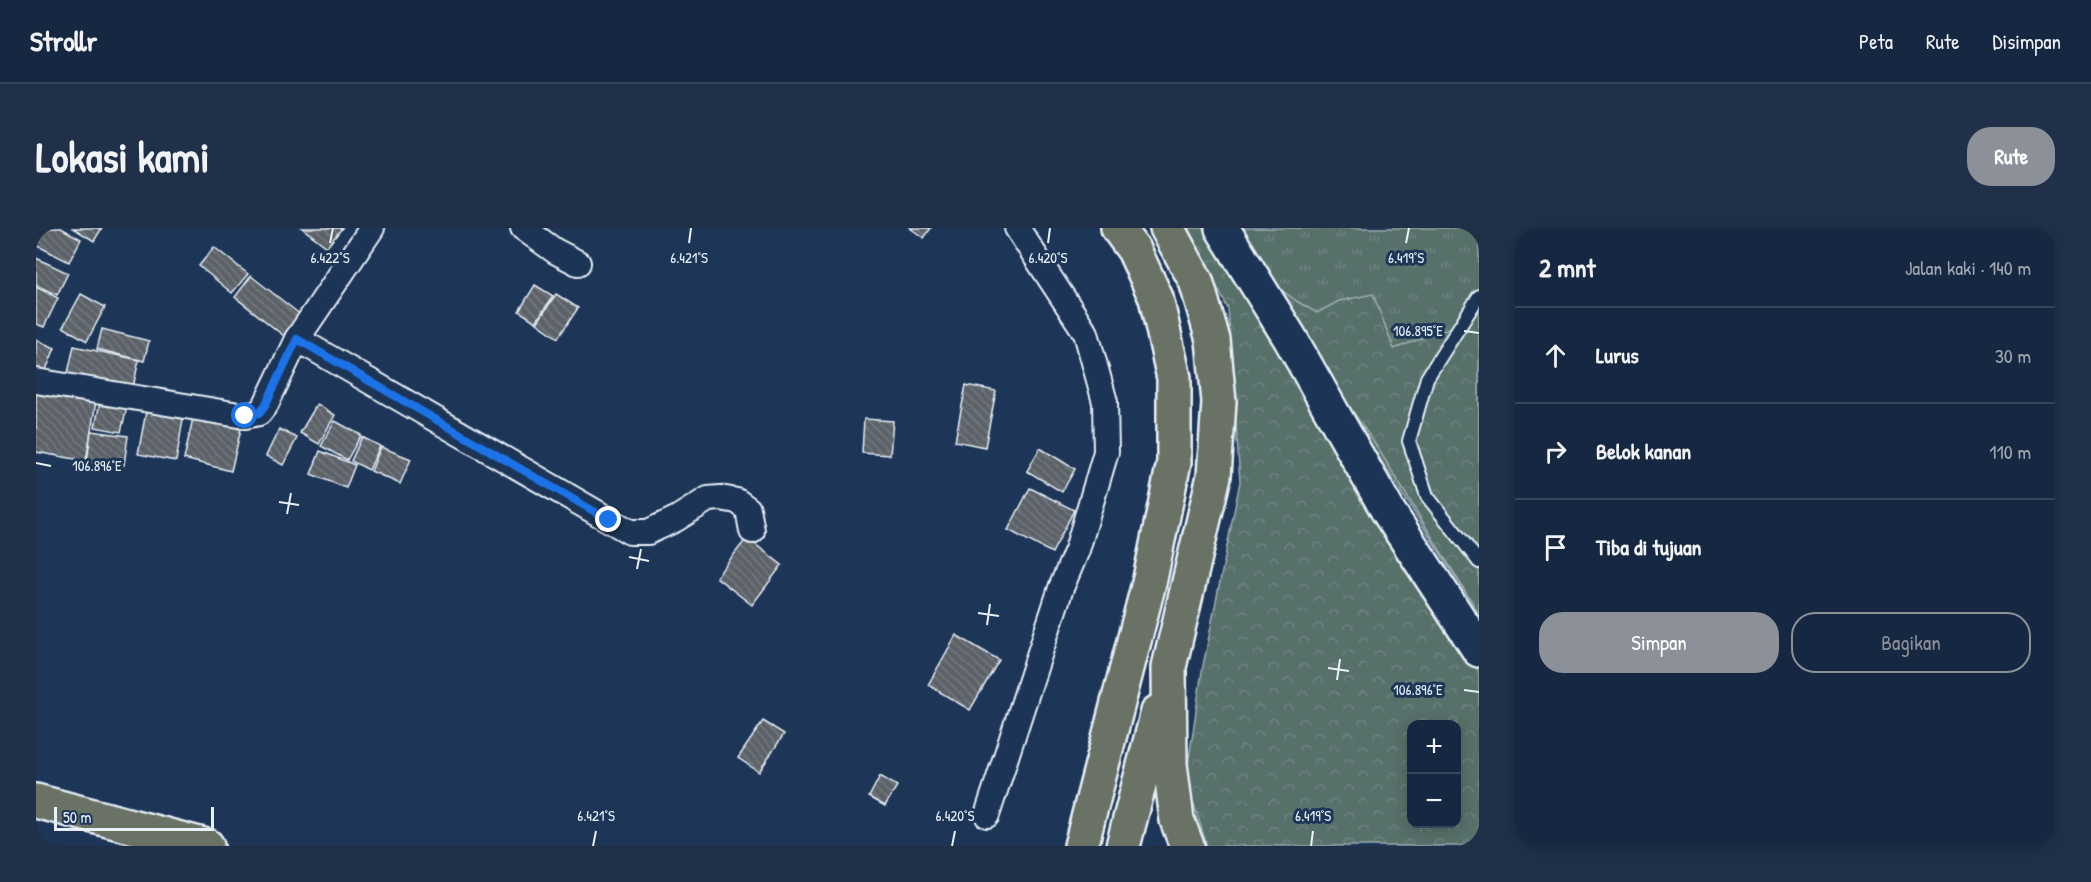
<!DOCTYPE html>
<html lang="id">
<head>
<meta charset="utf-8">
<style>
  :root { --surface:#162841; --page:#1f3048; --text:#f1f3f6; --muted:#9ea6b1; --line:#35445a; --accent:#8c9099 }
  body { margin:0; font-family:"Patrick Hand",sans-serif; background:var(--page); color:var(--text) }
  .controls { position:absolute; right:18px; bottom:18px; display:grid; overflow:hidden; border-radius:12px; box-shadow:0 3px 15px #0003 }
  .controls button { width:54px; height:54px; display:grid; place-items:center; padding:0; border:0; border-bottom:2px solid var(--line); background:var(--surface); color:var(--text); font:30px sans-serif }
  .scale { position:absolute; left:18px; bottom:15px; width:160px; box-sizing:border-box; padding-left:6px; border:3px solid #e8f1f8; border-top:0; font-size:16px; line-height:21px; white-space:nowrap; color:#e8f1f8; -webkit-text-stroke:4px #1d3557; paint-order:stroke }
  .stop { position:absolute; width:18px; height:18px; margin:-14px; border:4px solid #1a73e8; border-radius:50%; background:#fff }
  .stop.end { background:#1a73e8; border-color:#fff; box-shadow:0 2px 6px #0008 }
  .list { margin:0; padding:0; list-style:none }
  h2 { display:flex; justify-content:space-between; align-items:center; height:78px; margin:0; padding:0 24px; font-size:26px }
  h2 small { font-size:20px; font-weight:400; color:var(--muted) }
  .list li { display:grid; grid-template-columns:39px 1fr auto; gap:18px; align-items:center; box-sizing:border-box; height:96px; padding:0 24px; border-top:2px solid var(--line) }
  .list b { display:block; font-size:22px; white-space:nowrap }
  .list em { font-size:20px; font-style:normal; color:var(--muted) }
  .actions { display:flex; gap:12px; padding:18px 24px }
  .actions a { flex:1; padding:14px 0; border:2px solid var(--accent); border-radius:24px; text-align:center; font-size:21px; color:var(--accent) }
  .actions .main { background:var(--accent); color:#fff }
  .icon { flex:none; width:33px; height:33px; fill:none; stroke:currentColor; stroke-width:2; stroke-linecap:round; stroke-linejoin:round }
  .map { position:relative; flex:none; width:1443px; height:618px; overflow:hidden; border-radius:24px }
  header { display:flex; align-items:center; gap:36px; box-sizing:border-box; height:84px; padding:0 30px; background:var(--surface); border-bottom:2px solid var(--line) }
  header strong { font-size:28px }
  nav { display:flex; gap:33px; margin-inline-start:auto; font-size:21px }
  .intro { display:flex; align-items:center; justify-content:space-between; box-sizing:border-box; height:144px; padding:0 36px }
  h1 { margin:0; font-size:42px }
  .button { padding:15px 27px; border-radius:24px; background:var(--accent); color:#fff; font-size:21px; font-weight:700 }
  main { display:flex; gap:36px; padding:0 36px }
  aside { flex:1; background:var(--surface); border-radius:24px; box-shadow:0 3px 15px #0003 }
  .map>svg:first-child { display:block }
</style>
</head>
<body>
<header>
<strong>Strollr</strong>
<nav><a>Peta</a><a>Rute</a><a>Disimpan</a></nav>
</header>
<div class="intro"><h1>Lokasi kami</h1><a class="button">Rute</a></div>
<main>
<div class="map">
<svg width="1443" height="618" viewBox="0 0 1443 618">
  <defs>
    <pattern id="grass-tufts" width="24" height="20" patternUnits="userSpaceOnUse" patternTransform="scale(1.5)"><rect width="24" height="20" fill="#586f6b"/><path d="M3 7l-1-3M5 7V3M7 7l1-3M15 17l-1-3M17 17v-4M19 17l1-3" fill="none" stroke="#708481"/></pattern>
    <pattern id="forest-crowns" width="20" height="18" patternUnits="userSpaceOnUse" patternTransform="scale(1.5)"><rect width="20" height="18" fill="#586f6b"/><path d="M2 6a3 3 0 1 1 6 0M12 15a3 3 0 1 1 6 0" fill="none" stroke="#708481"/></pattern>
    <pattern id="building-back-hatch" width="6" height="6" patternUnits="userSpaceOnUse" patternTransform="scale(1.5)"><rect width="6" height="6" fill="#5c6268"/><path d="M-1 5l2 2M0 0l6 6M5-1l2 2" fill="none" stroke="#73797e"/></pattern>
  </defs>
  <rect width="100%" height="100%" fill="#1d3557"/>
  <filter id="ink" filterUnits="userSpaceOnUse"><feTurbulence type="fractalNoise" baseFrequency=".0167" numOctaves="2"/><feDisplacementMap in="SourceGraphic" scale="12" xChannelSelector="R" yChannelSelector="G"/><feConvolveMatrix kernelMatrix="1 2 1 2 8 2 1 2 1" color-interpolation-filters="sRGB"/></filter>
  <g filter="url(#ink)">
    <!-- grass -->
    <path fill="url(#grass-tufts)" stroke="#a0b0b2" stroke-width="1.5" d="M 1202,0 L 1443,0 L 1443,386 L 1254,90 Z"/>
    <!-- forest -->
    <g fill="url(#forest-crowns)" stroke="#a0b0b2" stroke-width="1.5" fill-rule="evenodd">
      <path d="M 1152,0 L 1171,0 L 1379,352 L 1443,444 L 1443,618 L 1171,618 L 1150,551 L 1166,443 L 1204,254 L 1192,81 ZM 1376,496 L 1420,496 L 1420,596 L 1376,596 Z"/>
      <path d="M 1223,46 L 1262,74 L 1281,85 L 1303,73 L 1337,66 L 1358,121 L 1426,95 L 1443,68 L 1443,386 L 1343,222 Z"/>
    </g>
    <!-- building -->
    <g fill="url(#building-back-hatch)" stroke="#e8f1f8" stroke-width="1.5">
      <path d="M 6,0 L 25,0 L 45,11 L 33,34 L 0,17 L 0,12 Z"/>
      <path d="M 37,0 L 66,0 L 58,13 Z"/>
      <path d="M 266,0 L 306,0 L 291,19 Z"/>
      <path d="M 874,0 L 895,0 L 888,10 Z"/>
      <path d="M 178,19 L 212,46 L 196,65 L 163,38 Z"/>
      <path d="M 0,30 L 32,45 L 21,67 L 0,57 Z"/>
      <path d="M 215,48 L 265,87 L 248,108 L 199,69 Z"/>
      <path d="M 499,57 L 517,68 L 500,94 L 483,83 Z"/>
      <path d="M 0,59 L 22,70 L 8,99 L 0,96 Z"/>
      <path d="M 45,66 L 69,79 L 51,113 L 27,99 Z"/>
      <path d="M 520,66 L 542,80 L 522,110 L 501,95 Z"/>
      <path d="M 66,101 L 113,113 L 108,133 L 61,121 Z"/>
      <path d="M 0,112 L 19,120 L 7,149 L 0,146 Z"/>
      <path d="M 38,118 L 103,132 L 95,168 L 30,154 Z"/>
      <path d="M 930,157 L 960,163 L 949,219 L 919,213 Z"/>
      <path d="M 0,163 L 60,173 L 50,233 L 0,224 Z"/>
      <path d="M 64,174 L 91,179 L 85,204 L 59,199 Z"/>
      <path d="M 281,176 L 299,187 L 283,216 L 264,205 Z"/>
      <path d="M 110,184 L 147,191 L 140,233 L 102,226 Z"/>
      <path d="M 157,190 L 205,201 L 195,243 L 148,231 Z"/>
      <path d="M 828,191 L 857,193 L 854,227 L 826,225 Z"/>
      <path d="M 299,193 L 325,207 L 311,232 L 285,218 Z"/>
      <path d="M 243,201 L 261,210 L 247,237 L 230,228 Z"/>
      <path d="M 55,203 L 92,208 L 88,237 L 51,234 Z"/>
      <path d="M 326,209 L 344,218 L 333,242 L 315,233 Z"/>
      <path d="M 345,219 L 375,231 L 364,256 L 335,243 Z"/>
      <path d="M 1004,220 L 1039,241 L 1026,264 L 991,243 Z"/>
      <path d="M 284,223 L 319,237 L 310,260 L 275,246 Z"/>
      <path d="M 994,260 L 1038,282 L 1016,325 L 972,302 Z"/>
      <path d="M 711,310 L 746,337 L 716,377 L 680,349 Z"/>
      <path d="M 920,407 L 963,432 L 934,482 L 892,457 Z"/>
      <path d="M 727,493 L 748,506 L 723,544 L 702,530 Z"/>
      <path d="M 844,548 L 861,558 L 849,578 L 833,569 Z"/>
    </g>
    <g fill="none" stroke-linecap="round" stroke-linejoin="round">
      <!-- lane casing -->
      <g stroke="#e8f1f8" stroke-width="16">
        <path id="lane" d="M 1443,68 L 1391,150 L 1373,213 L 1391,268 L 1443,334"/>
      </g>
      <!-- street casing -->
      <g stroke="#e8f1f8" stroke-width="28">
        <g id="street">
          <path d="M 487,0 L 519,23 L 542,35"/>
          <path d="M 261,111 L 594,304 L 612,304 L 640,291 L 672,271 L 684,270 L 701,273 L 712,281 L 716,303"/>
          <path d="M 0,153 L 209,188 L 223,185 L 230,176 L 261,111 L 336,0"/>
          <path d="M 951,587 L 1025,360 L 1041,322 L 1070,224 L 1069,174 L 1050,105 L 981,0"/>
        </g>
      </g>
      <!-- secondary casing -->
      <g stroke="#e8f1f8" stroke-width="38">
        <path id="secondary" d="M 1186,0 L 1254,110 L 1352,283 L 1443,422"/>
      </g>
      <!-- highway casing -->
      <g stroke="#e8f1f8" stroke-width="38">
        <g id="highway">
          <path d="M 1131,0 L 1160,53 L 1177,112 L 1183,174 L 1178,248 L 1133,439 L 1134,536 L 1141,592 L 1151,618"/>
          <path d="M 0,573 L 171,618"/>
          <path d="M 1045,618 L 1114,351 L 1138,234 L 1138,150 L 1120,70 L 1098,22 L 1082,0"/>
          <path d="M 1087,618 L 1122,484"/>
        </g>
      </g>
      <!-- lane -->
      <use href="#lane" stroke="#1d3557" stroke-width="12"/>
      <!-- street -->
      <use href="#street" stroke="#1d3557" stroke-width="24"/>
      <!-- secondary -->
      <use href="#secondary" stroke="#1d3557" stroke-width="33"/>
      <!-- highway -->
      <use href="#highway" stroke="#6a7266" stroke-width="33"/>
    </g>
  </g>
  <g fill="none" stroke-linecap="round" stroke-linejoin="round" filter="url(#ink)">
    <!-- route -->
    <path stroke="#1a73e8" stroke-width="8" d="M 209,188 L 223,185 L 230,176 L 261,111 L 573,292"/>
  </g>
  <!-- ticks -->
  <path fill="none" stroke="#e8f1f8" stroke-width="2" d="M 294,15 L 297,0M 653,15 L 655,0M 1012,15 L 1014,0M 1370,15 L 1373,0M 1428,103 L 1443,105M 0,235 L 15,238M 243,274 L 263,277M 251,286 L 255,265M 593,329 L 613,333M 601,341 L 605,321M 942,385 L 963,388M 951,397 L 954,376M 1292,440 L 1313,443M 1301,452 L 1304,431M 1428,462 L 1443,464M 557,618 L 560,603M 916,618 L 919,603M 1275,618 L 1277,603"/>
  <g font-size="15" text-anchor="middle" fill="#e8f1f8" stroke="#1d3557" stroke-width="6" stroke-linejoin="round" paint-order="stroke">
    <text x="1012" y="35">6.420°S</text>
    <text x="1370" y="35">6.419°S</text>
    <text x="294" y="35">6.422°S</text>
    <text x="653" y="35">6.421°S</text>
    <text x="1382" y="108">106.895°E</text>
    <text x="61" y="243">106.896°E</text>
    <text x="1382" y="467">106.896°E</text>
    <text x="560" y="593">6.421°S</text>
    <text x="919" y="593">6.420°S</text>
    <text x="1277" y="593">6.419°S</text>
  </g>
</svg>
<div class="controls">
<button>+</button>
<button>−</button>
</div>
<div class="scale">50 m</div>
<div class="stop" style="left:209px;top:188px"></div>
<div class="stop end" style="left:573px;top:292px"></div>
</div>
<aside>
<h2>2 mnt<small>Jalan kaki · 140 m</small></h2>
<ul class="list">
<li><svg class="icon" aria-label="ahead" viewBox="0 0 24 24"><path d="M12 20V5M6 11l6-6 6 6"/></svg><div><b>Lurus</b></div><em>30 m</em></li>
<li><svg class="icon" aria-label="right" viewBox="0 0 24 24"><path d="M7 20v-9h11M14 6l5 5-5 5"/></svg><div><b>Belok kanan</b></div><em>110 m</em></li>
<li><svg class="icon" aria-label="arrive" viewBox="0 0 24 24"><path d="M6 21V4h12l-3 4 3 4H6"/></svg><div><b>Tiba di tujuan</b></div></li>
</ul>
<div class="actions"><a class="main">Simpan</a><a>Bagikan</a></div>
</aside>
</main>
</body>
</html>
